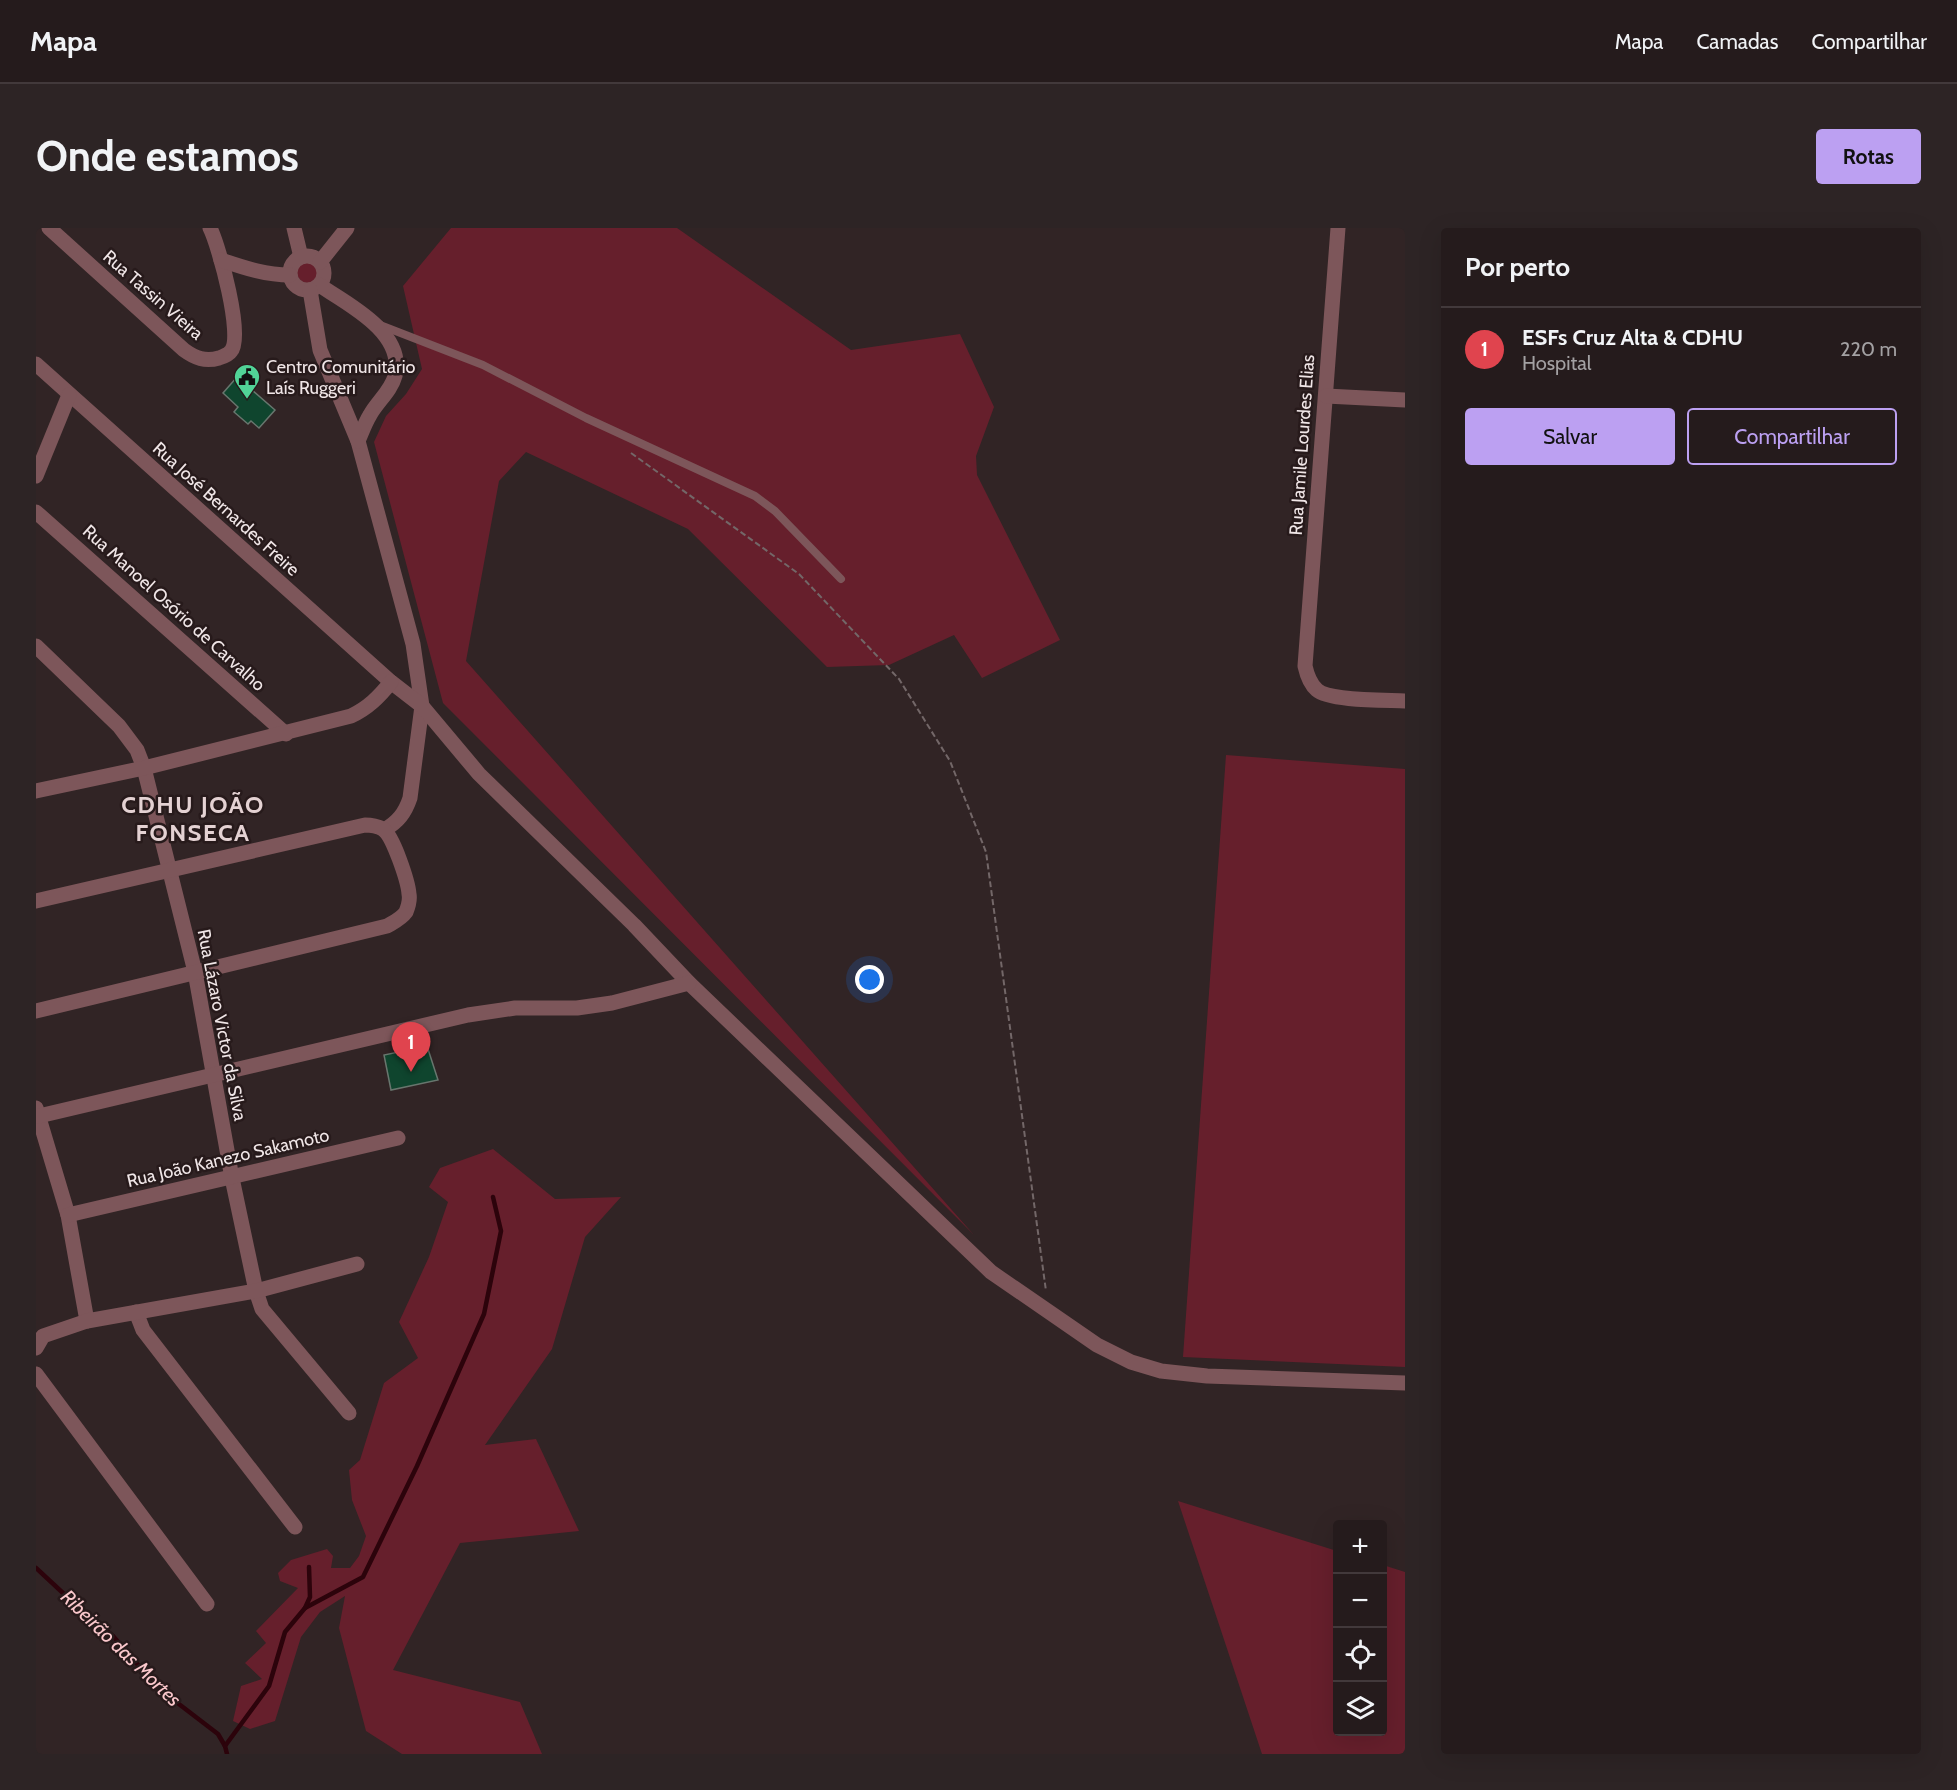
<!DOCTYPE html>
<html lang="pt">
<head>
<meta charset="utf-8">
<style>
  :root { --surface:#251b1c; --page:#2d2425; --text:#f1f3f6; --muted:#a3a1a3; --line:#42393b; --accent:#bca0f2 }
  body { margin:0; font-family:Cabin,sans-serif; background:var(--page); color:var(--text) }
  .controls { position:absolute; right:18px; bottom:18px; display:grid; overflow:hidden; border-radius:6px; box-shadow:0 6px 24px #0002 }
  .controls button { width:54px; height:54px; display:grid; place-items:center; padding:0; border:0; border-bottom:2px solid var(--line); background:var(--surface); color:var(--text); font:30px sans-serif }
  .you { position:absolute; left:834px; top:752px; width:21px; height:21px; margin:-15px; border:4px solid #fff; border-radius:50%; background:#1a73e8; box-shadow:0 0 0 9px #1a73e833 }
  .badge { display:grid; place-items:center; width:39px; height:39px; border-radius:50%; background:var(--accent); color:#fff; font-size:20px; font-weight:700 }
  .pin { position:absolute; translate:-50% -50px; filter:drop-shadow(0 2px 3px #0008) }
  .pin::after { content:''; position:absolute; top:32px; width:21px; height:18px; background:inherit; clip-path:polygon(0 0,100% 0,50% 100%) }
  .list { margin:0; padding:0; list-style:none }
  h2 { display:flex; justify-content:space-between; align-items:center; height:78px; margin:0; padding:0 24px; font-size:26px }
  h2 small { font-size:20px; font-weight:400; color:var(--muted) }
  .list li { display:grid; grid-template-columns:39px 1fr auto; gap:18px; align-items:center; box-sizing:border-box; height:84px; padding:0 24px; border-top:2px solid var(--line) }
  .list b { display:block; font-size:22px; white-space:nowrap }
  .list p { margin:0; font-size:20px; white-space:nowrap; color:var(--muted) }
  .list em { font-size:20px; font-style:normal; color:var(--muted) }
  .actions { display:flex; gap:12px; padding:18px 24px }
  .actions a { flex:1; padding:14px 0; border:2px solid var(--accent); border-radius:6px; text-align:center; font-size:21px; color:var(--accent) }
  .actions .main { background:var(--accent); color:#111 }
  .icon { flex:none; width:33px; height:33px; fill:none; stroke:currentColor; stroke-width:2; stroke-linecap:round; stroke-linejoin:round }
  .map { position:relative; flex:none; width:1369px; height:1526px; overflow:hidden; border-radius:6px }
  header { display:flex; align-items:center; gap:36px; box-sizing:border-box; height:84px; padding:0 30px; background:var(--surface); border-bottom:2px solid var(--line) }
  header strong { font-size:28px }
  nav { display:flex; gap:33px; margin-inline-start:auto; font-size:21px }
  .intro { display:flex; align-items:center; justify-content:space-between; box-sizing:border-box; height:144px; padding:0 36px }
  h1 { margin:0; font-size:42px }
  .button { padding:15px 27px; border-radius:6px; background:var(--accent); color:#111; font-size:21px; font-weight:700 }
  main { display:flex; gap:36px; padding:0 36px }
  aside { flex:1; background:var(--surface); border-radius:6px; box-shadow:0 6px 24px #0002 }
  .map>svg:first-child { display:block }
</style>
</head>
<body>
<header>
<strong>Mapa</strong>
<nav><a>Mapa</a><a>Camadas</a><a>Compartilhar</a></nav>
</header>
<div class="intro"><h1>Onde estamos</h1><a class="button">Rotas</a></div>
<main>
<div class="map">
<svg width="1369" height="1526" viewBox="0 0 1369 1526">
  <rect width="100%" height="100%" fill="#312425"/>
  <!-- green -->
  <g fill="#661f2c">
    <path d="M 415,0 L 641,0 L 815,122 L 924,106 L 958,179 L 940,228 L 941,247 L 1024,412 L 946,450 L 918,407 L 853,437 L 791,439 L 652,301 L 490,224 L 463,253 L 430,433 L 938,1007 L 407,475 L 338,214 L 350,188 L 370,166 L 386,141 L 367,58 Z"/>
    <circle cx="272" cy="44" r="11"/>
    <path d="M 1190,527 L 1369,541 L 1369,1139 L 1147,1129 Z"/>
    <path d="M 457,921 L 519,971 L 585,969 L 549,1009 L 516,1121 L 449,1217 L 500,1211 L 543,1303 L 424,1315 L 357,1442 L 484,1474 L 506,1526 L 366,1526 L 330,1503 L 303,1400 L 309,1368 L 284,1384 L 265,1409 L 239,1493 L 214,1501 L 197,1493 L 205,1458 L 226,1451 L 209,1435 L 230,1415 L 220,1403 L 262,1360 L 244,1353 L 242,1345 L 255,1332 L 291,1321 L 297,1328 L 295,1340 L 314,1340 L 323,1328 L 330,1308 L 316,1272 L 313,1242 L 324,1232 L 348,1155 L 382,1130 L 363,1094 L 393,1029 L 412,974 L 393,959 L 404,940 Z"/>
    <path d="M 1142,1273 L 1301,1323 L 1302,1504 L 1346,1504 L 1347,1337 L 1369,1344 L 1369,1526 L 1226,1526 Z"/>
  </g>
  <g fill="none" stroke-linecap="round" stroke-linejoin="round">
    <!-- stream -->
    <g stroke="#2c030b" stroke-width="4.5">
      <path d="M 0,1340 L 42,1379 L 77,1408 L 122,1460 L 182,1506 L 189,1518 L 191,1526"/>
      <path d="M 269,1380 L 327,1349 L 381,1238 L 448,1086 L 465,1003 L 457,969"/>
      <path d="M 189,1518 L 233,1458 L 249,1404 L 269,1380 L 274,1369 L 273,1339"/>
    </g>
  </g>
  <!-- building -->
  <g fill="#0f452e" stroke="#68766e" stroke-width="1.5">
    <path d="M 201,149 L 239,182 L 223,200 L 215,193 L 212,196 L 198,184 L 202,179 L 187,165 Z"/>
    <path d="M 391,818 L 402,852 L 355,862 L 348,827 Z"/>
  </g>
  <g fill="none" stroke-linecap="round" stroke-linejoin="round">
    <!-- path -->
    <path stroke="#736768" stroke-width="2" stroke-dasharray="6 3" stroke-linecap="butt" d="M 595,225 L 763,346 L 863,451 L 914,533 L 950,624 L 1010,1063"/>
    <!-- lane -->
    <path stroke="#7d565a" stroke-width="8" d="M 344,97 L 447,137 L 550,190 L 719,268 L 739,283 L 805,351"/>
    <!-- street -->
    <g stroke="#7d565a" stroke-width="15">
      <path d="M 13,0 L 148,122 C 159,130 169,134 183,130 C 186,129 193,126 195,123 C 208,109 183,18 174,0"/>
      <path d="M 258,0 L 265,29"/>
      <path d="M 1302,0 L 1269,438 C 1271,447 1274,456 1281,462 C 1293,473 1351,472 1369,473"/>
      <circle cx="271" cy="45" r="17"/>
      <path d="M 185,32 C 209,40 229,47 254,47"/>
      <path d="M 284,34 L 311,0"/>
      <path d="M 283,57 C 312,76 370,105 359,148 C 355,163 341,174 334,187 C 329,195 326,204 322,213 L 377,416 L 386,478 L 374,570 C 369,585 362,594 348,602"/>
      <path d="M 274,62 L 284,122 L 322,213"/>
      <path d="M 0,136 L 355,454 L 386,478 L 443,546 L 598,697 L 653,755 L 955,1044 L 1061,1117 L 1095,1134 L 1125,1143 L 1171,1148 L 1369,1155"/>
      <path d="M 1290,168 L 1369,172"/>
      <path d="M 0,248 L 33,167"/>
      <path d="M 0,284 L 250,506"/>
      <path d="M 0,418 L 83,498 L 101,522 L 108,540 L 159,744 L 196,950 L 220,1063 L 226,1081 L 313,1185"/>
      <path d="M 0,563 L 108,540 L 315,488 C 332,480 343,469 355,454"/>
      <path d="M 0,673 L 329,597 C 335,597 341,598 347,601 C 357,608 372,653 373,666 C 374,671 372,679 370,684 C 365,691 358,694 351,698 L 0,783"/>
      <path d="M 0,880 L 32,987 L 51,1093"/>
      <path d="M 3,888 L 432,787 L 479,780 L 541,780 L 576,775 L 653,755"/>
      <path d="M 32,987 L 362,910"/>
      <path d="M 100,1084 L 107,1102 L 259,1299"/>
      <path d="M 0,1120 L 7,1108 L 51,1093 L 220,1063 L 321,1036"/>
      <path d="M 0,1146 L 171,1376"/>
    </g>
  </g>
  <!-- icons -->
  <defs>
    <g id="civic-pin" transform="scale(1.35)"><path d="M0 17L-7.5 6A9.5 9.5 0 1 1 7.5 6Z" fill="#51d397" stroke="#271a1b"/><path d="M-.6-6.5H3V-4.5H.6V-3L4-1V1h2V6H-6V1h2V-1L-.6-3ZM-1.2 2.5V6h2.4V2.5Z" fill="#111"/></g>
  </defs>
  <g fill-rule="evenodd">
    <use href="#civic-pin" x="211" y="149"/>
  </g>
  <g text-anchor="middle" stroke-width="5" stroke-linejoin="round" paint-order="stroke">
    <!-- street labels -->
    <g font-size="18" fill="#f0e6e7" stroke="#271a1b">
      <text transform="translate(117 67) rotate(41)" y="6">Rua Tassin Vieira</text>
      <text transform="translate(1266 217) rotate(-86)" y="6">Rua Jamile Lourdes Elias</text>
      <text transform="translate(190 281) rotate(42)" y="6">Rua José Bernardes Freire</text>
      <text transform="translate(138 380) rotate(42)" y="6">Rua Manoel Osório de Carvalho</text>
      <text transform="translate(186 797) rotate(79)" y="6">Rua Lázaro Victor da Silva</text>
      <text transform="translate(192 930) rotate(-13)" y="6">Rua João Kanezo Sakamoto</text>
    </g>
    <!-- poi labels -->
    <g font-size="18" fill="#f0e6e7" stroke="#271a1b" text-anchor="start">
      <text x="230" y="145">Centro Comunitário<tspan x="230" dy="21">Laís Ruggeri</tspan></text>
    </g>
    <!-- water labels -->
    <g font-size="20" font-style="italic" fill="#fbc8cc" stroke="#271a1b">
      <text transform="translate(85 1420) rotate(44)" y="7">Ribeirão das Mortes</text>
    </g>
    <!-- district labels -->
    <g font-size="24" font-weight="bold" letter-spacing="1.5" fill="#e4d2d3" stroke="#271a1b">
      <text x="157" y="585">CDHU JOÃO<tspan x="157" dy="28">FONSECA</tspan></text>
    </g>
  </g>
</svg>
<div class="controls">
<button>+</button>
<button>−</button>
<button><svg class="icon" aria-label="locate" viewBox="0 0 24 24"><circle cx="12" cy="12" r="6"/><path d="M12 2v4M12 18v4M2 12h4M18 12h4"/></svg></button>
<button><svg class="icon" aria-label="layers" viewBox="0 0 24 24"><path d="M12 4l9 5-9 5-9-5zM3 14l9 5 9-5"/></svg></button>
</div>
<div class="you"></div>
<div class="pin badge" style="left:375px;top:844px;background:#e0444e">1</div>
</div>
<aside>
<h2>Por perto<small></small></h2>
<ul class="list">
<li><span class="badge" style="background:#e0444e">1</span><div><b>ESFs Cruz Alta &amp; CDHU</b><p>Hospital</p></div><em>220 m</em></li>
</ul>
<div class="actions"><a class="main">Salvar</a><a>Compartilhar</a></div>
</aside>
</main>
</body>
</html>
